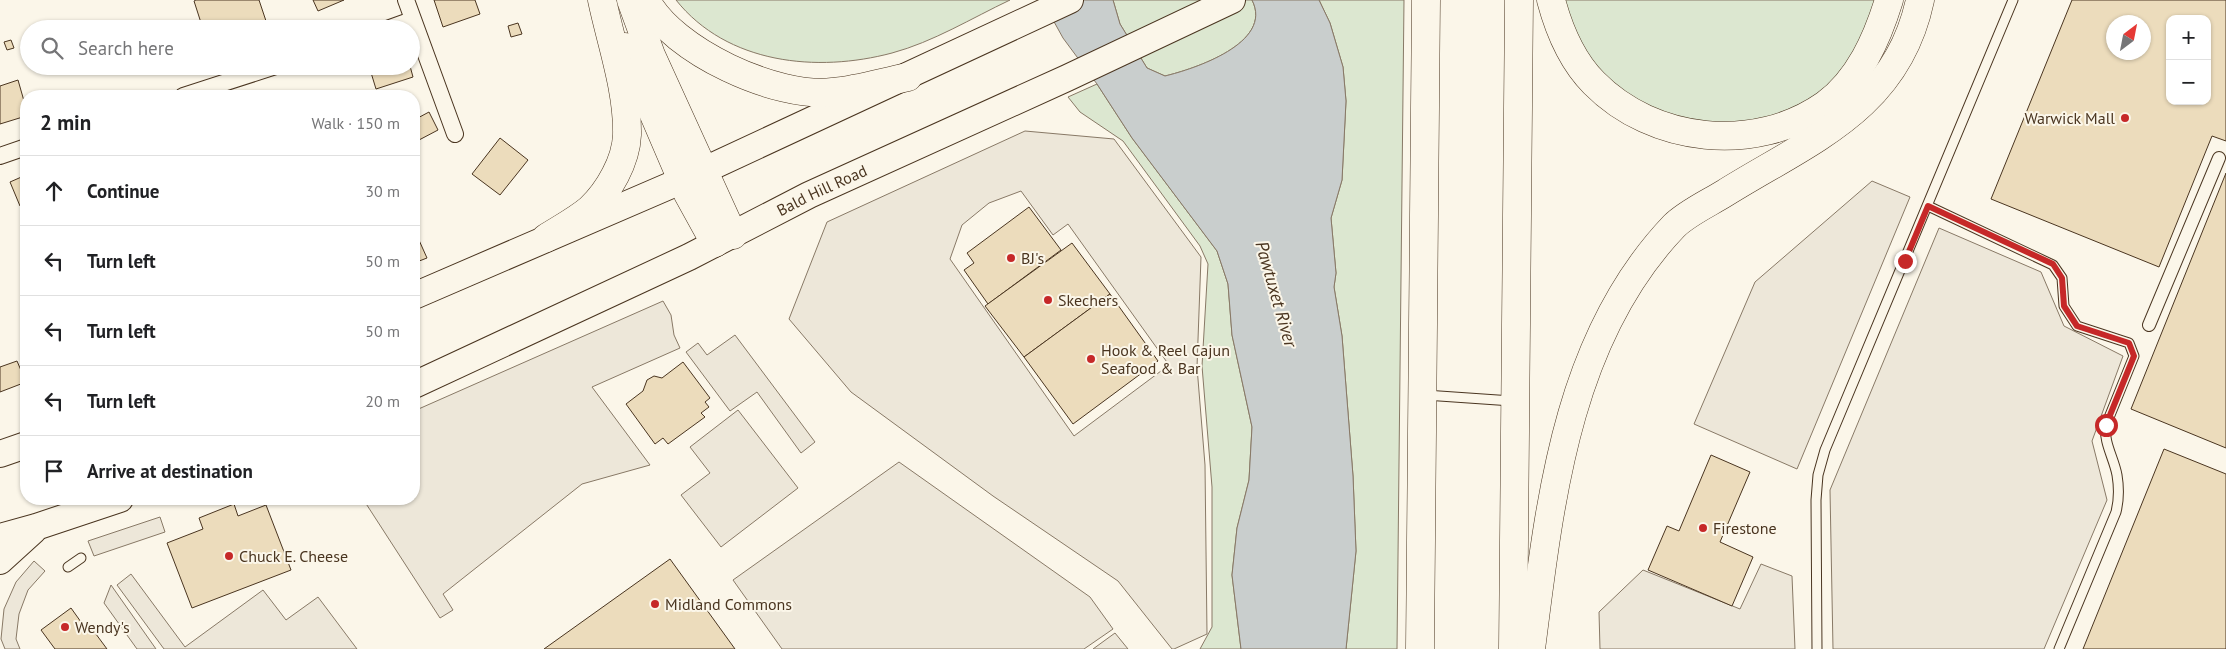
<!DOCTYPE html>
<html lang="en">
<head>
<meta charset="utf-8">
<style>
  :root { --surface:#fff; --page:#f6f6f6; --text:#202124; --muted:#757577; --line:#e0e0e0 }
  body { margin:0; font-family:"PT Sans",sans-serif; background:var(--page); color:var(--text) }
  .controls { position:absolute; right:15px; top:15px; display:grid; overflow:hidden; border-radius:10px; box-shadow:0 1px 4px #0004 }
  .controls button { width:45px; height:45px; display:grid; place-items:center; padding:0; border:0; border-bottom:1px solid var(--line); background:var(--surface); color:var(--text); font:25px sans-serif }
  .compass { position:absolute; left:2106px; top:15px; width:45px; height:45px; border-radius:50%; background:var(--surface); box-shadow:0 1px 4px #0004; rotate:32deg }
  .stop { position:absolute; width:15px; height:15px; margin:-11px; border:4px solid #c62828; border-radius:50%; background:#fff }
  .stop.end { background:#c62828; border-color:#fff; box-shadow:0 1px 5px #0008 }
  .list { margin:0; padding:0; list-style:none }
  h2 { display:flex; justify-content:space-between; align-items:center; height:65px; margin:0; padding:0 20px; font-size:21px }
  h2 small { font-size:16px; font-weight:400; color:var(--muted) }
  .list li { display:grid; grid-template-columns:32px 1fr auto; gap:15px; align-items:center; box-sizing:border-box; height:70px; padding:0 20px; border-top:1px solid var(--line) }
  .list b { display:block; font-size:19px; white-space:nowrap }
  .list em { font-size:16px; font-style:normal; color:var(--muted) }
  .icon { flex:none; width:28px; height:28px; fill:none; stroke:currentColor; stroke-width:2; stroke-linecap:round; stroke-linejoin:round }
  .map { position:relative; flex:none; width:2226px; height:649px; overflow:hidden }
  .search { position:absolute; background:var(--surface); box-shadow:0 1px 4px #0004; left:20px; top:20px; width:400px; height:55px; display:flex; align-items:center; gap:12px; box-sizing:border-box; padding:0 18px; border-radius:28px; color:var(--muted); font-size:19px }
  .panel { position:absolute; background:var(--surface); box-shadow:0 1px 4px #0004; left:20px; top:90px; width:400px; height:415px; border-radius:20px }
  .map>svg:first-child { display:block }
</style>
</head>
<body>
<div class="map">
<svg width="2226" height="649" viewBox="0 0 2226 649">
  <rect width="100%" height="100%" fill="#fbf6e9"/>
  <!-- green -->
  <g fill="#dce7d0" stroke="#887966">
    <path d="M 676,0 L 1010,0 C 972,18 933,42 892,53 C 817,73 727,64 676,0 Z"/>
    <path d="M 1113,0 L 1252,0 C 1274,43 1194,69 1165,76 L 1147,68 L 1120,24 Z"/>
    <path d="M 1319,0 L 1404,0 L 1397,649 L 1346,649 L 1356,551 L 1353,476 L 1342,336 L 1334,287 L 1336,273 L 1331,218 L 1342,180 L 1346,101 L 1343,67 L 1330,23 Z"/>
    <path d="M 1553,0 L 1891,0 L 1833,98 L 1707,135 L 1594,81 Z"/>
    <path d="M 1097,84 L 1132,138 L 1217,251 L 1228,284 L 1232,335 L 1252,427 L 1249,480 L 1237,528 L 1232,575 L 1241,649 L 1200,649 L 1212,627 L 1212,487 L 1202,366 L 1208,264 L 1200,246 L 1123,141 L 1080,112 L 1068,97 Z"/>
  </g>
  <!-- parking -->
  <g fill="#ede7d9" stroke="#887966" fill-rule="evenodd">
    <path d="M 1025,131 L 1114,139 L 1201,257 L 1197,367 L 1205,465 L 1207,634 L 1174,649 L 1172,649 L 1118,581 L 993,496 L 851,392 L 789,319 L 827,222 ZM 1021,191 L 1053,235 L 1068,224 L 1169,365 L 1074,436 L 950,259 L 962,225 L 989,203 Z"/>
    <path d="M 1872,181 L 1910,197 L 1797,469 L 1694,424 L 1755,282 Z"/>
    <path d="M 1939,228 L 2041,272 L 2064,326 L 2123,356 L 2092,441 L 2107,500 L 2044,649 L 1833,649 L 1830,490 Z"/>
    <path d="M 663,301 L 671,315 L 674,335 L 680,348 L 592,387 L 650,465 L 582,484 L 443,594 L 453,610 L 440,618 L 363,499 L 414,499 L 414,411 Z"/>
    <path d="M 735,335 L 815,442 L 801,453 L 757,392 L 730,411 L 686,352 L 698,343 L 707,355 Z"/>
    <path d="M 738,410 L 798,488 L 721,547 L 681,495 L 710,473 L 690,447 Z"/>
    <path d="M 899,462 L 1090,597 L 1113,629 L 1084,649 L 782,649 L 733,580 Z"/>
    <path d="M 160,517 L 165,532 L 94,556 L 88,541 Z"/>
    <path d="M 34,561 L 45,571 L 28,590 L 19,614 L 16,639 L 20,649 L 5,649 L 1,639 L 4,609 L 16,582 Z"/>
    <path d="M 1761,564 L 1792,576 L 1795,649 L 1600,649 L 1599,612 L 1643,570 L 1740,609 Z"/>
    <path d="M 131,574 L 185,647 L 263,590 L 286,620 L 318,597 L 357,649 L 164,649 L 117,585 Z"/>
    <path d="M 111,585 L 156,649 L 137,649 L 104,603 Z"/>
    <path d="M 1115,633 L 1128,649 L 1093,649 Z"/>
  </g>
  <!-- water -->
  <path fill="#c9cecd" stroke="#887966" d="M 1042,0 L 1113,0 L 1120,24 L 1147,68 L 1165,76 C 1194,69 1274,43 1252,0 L 1319,0 L 1330,23 L 1343,67 L 1346,101 L 1342,180 L 1331,218 L 1336,273 L 1334,287 L 1342,336 L 1353,476 L 1356,551 L 1346,649 L 1241,649 L 1232,575 L 1237,528 L 1249,480 L 1252,427 L 1232,335 L 1228,284 L 1217,251 L 1132,138 L 1097,84 L 1063,38 Z"/>
  <!-- building -->
  <g fill="#ecdcbc" stroke="#4a3520" fill-rule="evenodd">
    <path d="M 196,0 L 259,0 L 267,24 L 251,29 L 203,29 L 194,1 Z"/>
    <path d="M 313,0 L 344,0 L 318,11 Z"/>
    <path d="M 434,0 L 475,0 L 480,14 L 443,27 Z"/>
    <path d="M 2072,0 L 2226,0 L 2226,141 L 2212,136 L 2159,267 L 1991,199 ZM 2170,19 L 2207,19 L 2207,101 L 2170,101 ZM 2114,22 L 2144,22 L 2144,52 L 2114,52 Z"/>
    <path d="M 518,23 L 522,34 L 511,37 L 508,26 Z"/>
    <path d="M 11,40 L 14,48 L 7,50 L 4,42 Z"/>
    <path d="M 369,66 L 410,66 L 413,77 L 376,89 Z"/>
    <path d="M 18,80 L 26,108 L 26,116 L 0,124 L 0,86 Z"/>
    <path d="M 429,112 L 438,130 L 419,140 L 414,130 L 414,120 Z"/>
    <path d="M 500,138 L 528,160 L 500,195 L 472,174 Z"/>
    <path d="M 2226,173 L 2226,448 L 2131,409 Z"/>
    <path d="M 26,175 L 26,203 L 20,206 L 10,182 Z"/>
    <path d="M 1029,207 L 1061,250 L 988,304 L 964,270 L 974,263 L 967,253 Z"/>
    <path d="M 414,229 L 427,258 L 414,263 Z"/>
    <path d="M 1072,243 L 1110,294 L 1024,357 L 985,306 Z"/>
    <path d="M 1110,294 L 1158,361 L 1073,424 L 1024,357 Z"/>
    <path d="M 17,361 L 26,382 L 0,392 L 0,367 Z"/>
    <path d="M 683,362 L 710,398 L 705,402 L 709,407 L 701,413 L 705,417 L 668,444 L 663,438 L 655,444 L 626,404 L 643,391 L 647,380 L 654,376 L 662,378 Z"/>
    <path d="M 2164,449 L 2226,474 L 2226,649 L 2083,649 Z"/>
    <path d="M 1711,455 L 1750,472 L 1720,542 L 1753,557 L 1732,606 L 1648,570 L 1667,526 L 1679,531 Z"/>
    <path d="M 234,504 L 238,516 L 266,505 L 291,570 L 192,608 L 167,543 L 203,529 L 199,518 Z"/>
    <path d="M 670,559 L 735,649 L 544,649 Z"/>
    <path d="M 71,608 L 86,629 L 90,626 L 107,649 L 55,649 L 41,630 Z"/>
  </g>
  <g fill="none" stroke-linecap="round" stroke-linejoin="round">
    <!-- service casing -->
    <g stroke="#4a3520" stroke-width="11">
      <g id="service">
        <path d="M 1928,206 L 2053,265 L 2062,278 L 2064,306 L 2077,326 L 2129,343 L 2134,356 L 2106,425 C 2103,442 2114,458 2117,475 C 2119,487 2119,500 2116,512 L 2059,649"/>
        <path d="M 1425,395 L 1512,401"/>
        <path d="M 68,567 L 81,558"/>
        <path d="M 1817,649 L 1816,500 L 1818,475 L 1825,450 L 2013,0"/>
      </g>
    </g>
    <!-- pedestrian casing -->
    <g stroke="#4a3520" stroke-width="14">
      <path id="pedestrian" d="M 2149,325 L 2219,158"/>
    </g>
    <!-- minor casing -->
    <g stroke="#4a3520" stroke-width="18">
      <g id="minor">
        <path d="M 406,0 L 455,134"/>
        <path d="M 387,29 L 412,20"/>
        <path d="M 183,96 L 276,66"/>
        <path d="M 0,156 L 26,147"/>
      </g>
    </g>
    <!-- primary casing -->
    <g stroke="#4a3520" stroke-width="28">
      <g id="primary">
        <path d="M 414,296 L 683,180 L 1070,0"/>
        <path id="s1" d="M 414,385 L 689,257 L 809,195 L 1067,78 L 1232,0"/>
        <path d="M 0,454 L 26,445"/>
        <path d="M 0,537 L 36,527 L 120,499"/>
        <path d="M 0,561 L 33,531"/>
      </g>
    </g>
    <!-- motorway casing -->
    <g stroke="#4a3520" stroke-width="29">
      <g id="motorway">
        <path d="M 631,0 L 651,55 L 733,235"/>
        <path d="M 646,0 C 672,51 777,99 833,92 C 858,90 883,82 908,77"/>
        <path d="M 1551,0 C 1559,30 1571,60 1594,83 C 1653,143 1755,154 1825,105 C 1859,80 1877,39 1889,0"/>
        <path d="M 625,47 L 688,194 L 715,243"/>
        <path d="M 546,238 C 560,229 577,220 590,209 C 609,191 626,161 627,135 C 628,90 611,43 602,0"/>
        <path d="M 1420,649 L 1426,0"/>
        <path d="M 1513,649 L 1519,0"/>
        <path d="M 1531,649 C 1550,502 1566,339 1674,226 C 1687,213 1709,203 1725,193 C 1810,140 1897,109 1920,0"/>
      </g>
    </g>
    <!-- service -->
    <use href="#service" stroke="#fbf6e9" stroke-width="9"/>
    <!-- pedestrian -->
    <use href="#pedestrian" stroke="#fbf6e9" stroke-width="12"/>
    <!-- minor -->
    <use href="#minor" stroke="#fbf6e9" stroke-width="16"/>
    <!-- primary -->
    <use href="#primary" stroke="#fbf6e9" stroke-width="26"/>
    <!-- motorway -->
    <use href="#motorway" stroke="#fbf6e9" stroke-width="28"/>
  </g>
  <g fill="none" stroke-linecap="round" stroke-linejoin="round">
    <!-- route -->
    <path stroke="#c62828" stroke-width="6" d="M 1905,261 L 1928,206 L 2053,264 L 2062,278 L 2064,306 L 2077,326 L 2129,343 L 2134,356 L 2106,425"/>
  </g>
  <!-- markers -->
  <g fill="#c62828" stroke="#fbf6e9" stroke-width="2">
    <circle cx="2125" cy="118" r="5"/>
    <circle cx="1011" cy="258" r="5"/>
    <circle cx="1048" cy="300" r="5"/>
    <circle cx="1091" cy="359" r="5"/>
    <circle cx="1703" cy="528" r="5"/>
    <circle cx="229" cy="556" r="5"/>
    <circle cx="655" cy="604" r="5"/>
    <circle cx="65" cy="627" r="5"/>
  </g>
  <g text-anchor="middle" stroke-width="4" stroke-linejoin="round" paint-order="stroke">
    <!-- poi labels -->
    <g font-size="16" fill="#4a3520" stroke="#fbf6e9" text-anchor="start">
      <text x="2115" y="124" text-anchor="end">Warwick Mall</text>
      <text x="1021" y="264">BJ's</text>
      <text x="1058" y="306">Skechers</text>
      <text x="1101" y="356">Hook &amp; Reel Cajun<tspan x="1101" dy="18">Seafood &amp; Bar</tspan></text>
      <text x="1713" y="534">Firestone</text>
      <text x="239" y="562">Chuck E. Cheese</text>
      <text x="665" y="610">Midland Commons</text>
      <text x="75" y="633">Wendy's</text>
    </g>
    <!-- street labels -->
    <g font-size="16" fill="#4a3520" stroke="#fbf6e9">
      <text dy="6" stroke="none"><textPath href="#s1" startOffset="452">Bald Hill Road</textPath></text>
    </g>
    <!-- water labels -->
    <g font-size="18" font-style="italic" fill="#4a3520" stroke="#fbf6e9">
      <text transform="translate(1276 294) rotate(74)" y="6">Pawtuxet River</text>
    </g>
  </g>
</svg>
<div class="controls">
<button>+</button>
<button>−</button>
</div>
<svg class="compass" viewBox="-18 -18 36 36"><path d="M0-13l5 13h-10z" fill="#e53935"/><path d="M0 13l5-13h-10z" fill="#757577"/></svg>
<div class="stop" style="left:2106px;top:425px"></div>
<div class="stop end" style="left:1905px;top:261px"></div>
<div class="search"><svg class="icon" aria-label="search" viewBox="0 0 24 24"><circle cx="10" cy="10" r="6"/><path d="M15 15l6 6"/></svg>Search here</div>
<section class="panel">
<h2>2 min<small>Walk · 150 m</small></h2>
<ul class="list">
<li><svg class="icon" aria-label="ahead" viewBox="0 0 24 24"><path d="M12 20V5M6 11l6-6 6 6"/></svg><div><b>Continue</b></div><em>30 m</em></li>
<li><svg class="icon" aria-label="left" viewBox="0 0 24 24"><path d="M17 20v-9H6M10 6l-5 5 5 5"/></svg><div><b>Turn left</b></div><em>50 m</em></li>
<li><svg class="icon" aria-label="left" viewBox="0 0 24 24"><path d="M17 20v-9H6M10 6l-5 5 5 5"/></svg><div><b>Turn left</b></div><em>50 m</em></li>
<li><svg class="icon" aria-label="left" viewBox="0 0 24 24"><path d="M17 20v-9H6M10 6l-5 5 5 5"/></svg><div><b>Turn left</b></div><em>20 m</em></li>
<li><svg class="icon" aria-label="arrive" viewBox="0 0 24 24"><path d="M6 21V4h12l-3 4 3 4H6"/></svg><div><b>Arrive at destination</b></div></li>
</ul>
</section>
</div>
</body>
</html>
